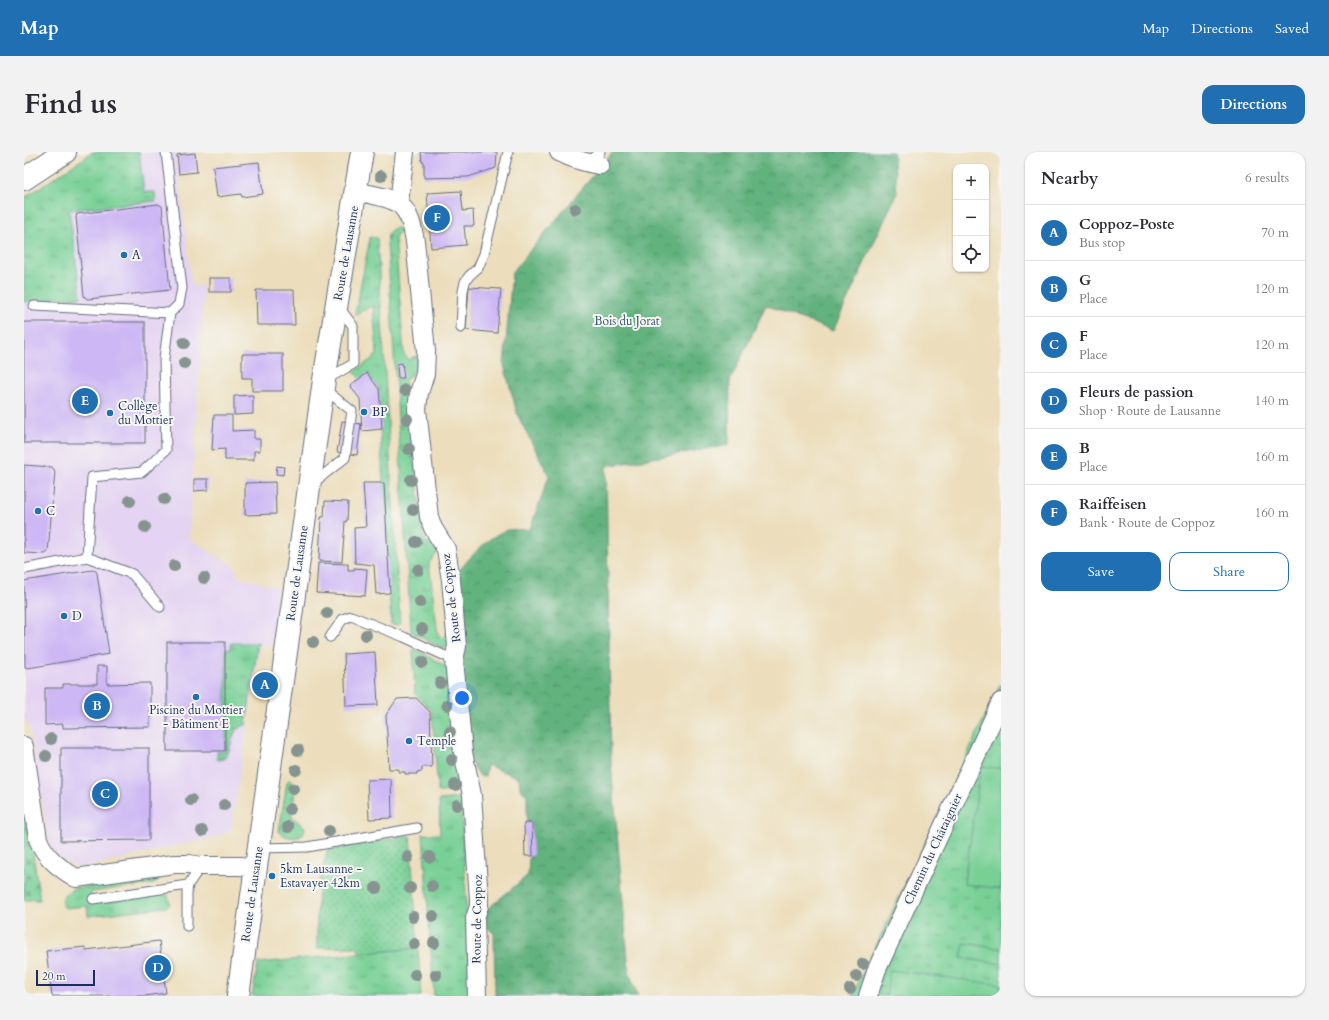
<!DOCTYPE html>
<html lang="en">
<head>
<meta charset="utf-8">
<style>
  :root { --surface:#fff; --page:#f2f2f3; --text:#2b2b33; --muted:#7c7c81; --line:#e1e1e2; --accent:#1f6fb2 }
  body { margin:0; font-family:Cardo,serif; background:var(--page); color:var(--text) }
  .controls { position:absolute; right:12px; top:12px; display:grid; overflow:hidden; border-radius:8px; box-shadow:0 1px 3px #0004 }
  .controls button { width:36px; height:36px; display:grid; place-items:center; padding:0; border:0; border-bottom:1px solid var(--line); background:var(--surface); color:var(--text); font:20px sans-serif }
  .scale { position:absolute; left:12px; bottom:10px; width:59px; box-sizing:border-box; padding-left:4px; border:2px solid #1b2f5e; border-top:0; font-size:11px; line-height:14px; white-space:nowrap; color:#1b2f5e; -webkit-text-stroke:3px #f6f6f2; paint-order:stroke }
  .you { position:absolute; left:438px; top:546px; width:14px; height:14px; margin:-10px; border:3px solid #fff; border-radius:50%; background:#1a73e8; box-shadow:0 0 0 6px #1a73e833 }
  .badge { display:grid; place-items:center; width:26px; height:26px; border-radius:50%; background:var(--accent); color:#fff; font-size:13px; font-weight:700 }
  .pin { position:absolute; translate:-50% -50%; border:2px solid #fff; box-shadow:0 1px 4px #0006 }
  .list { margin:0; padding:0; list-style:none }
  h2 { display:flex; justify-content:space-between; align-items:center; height:52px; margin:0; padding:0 16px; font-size:17px }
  h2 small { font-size:13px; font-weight:400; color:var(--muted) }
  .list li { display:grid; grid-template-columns:26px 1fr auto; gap:12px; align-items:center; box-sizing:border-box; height:56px; padding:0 16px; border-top:1px solid var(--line) }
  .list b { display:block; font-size:15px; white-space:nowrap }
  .list p { margin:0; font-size:13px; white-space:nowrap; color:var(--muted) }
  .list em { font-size:13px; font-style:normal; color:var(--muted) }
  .actions { display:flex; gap:8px; padding:12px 16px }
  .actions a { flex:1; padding:9px 0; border:1px solid var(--accent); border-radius:12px; text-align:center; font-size:14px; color:var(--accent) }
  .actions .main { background:var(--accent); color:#fff }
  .icon { flex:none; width:22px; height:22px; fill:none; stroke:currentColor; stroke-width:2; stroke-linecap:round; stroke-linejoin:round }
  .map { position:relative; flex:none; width:977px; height:844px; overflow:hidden; border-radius:12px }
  header { display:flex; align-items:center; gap:24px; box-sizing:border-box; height:56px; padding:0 20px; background:var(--accent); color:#fff }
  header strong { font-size:19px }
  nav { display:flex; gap:22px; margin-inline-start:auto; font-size:14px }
  .intro { display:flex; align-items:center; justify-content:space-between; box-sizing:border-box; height:96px; padding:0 24px }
  h1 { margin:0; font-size:28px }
  .button { padding:10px 18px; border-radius:12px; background:var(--accent); color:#fff; font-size:14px; font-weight:700 }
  main { display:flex; gap:24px; padding:0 24px }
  aside { flex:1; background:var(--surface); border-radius:12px; box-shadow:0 1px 3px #0004 }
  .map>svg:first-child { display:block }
</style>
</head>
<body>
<header>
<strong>Map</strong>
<nav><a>Map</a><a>Directions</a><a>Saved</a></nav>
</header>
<div class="intro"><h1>Find us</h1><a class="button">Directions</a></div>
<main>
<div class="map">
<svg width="977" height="844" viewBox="0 0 977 844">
  <defs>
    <pattern id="grass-tufts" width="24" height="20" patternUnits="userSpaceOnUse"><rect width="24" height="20" fill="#78d095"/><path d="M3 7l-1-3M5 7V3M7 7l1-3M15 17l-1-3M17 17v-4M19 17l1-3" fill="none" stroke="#62a97d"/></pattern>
    <pattern id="forest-crowns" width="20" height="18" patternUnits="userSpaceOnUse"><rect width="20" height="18" fill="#62b27e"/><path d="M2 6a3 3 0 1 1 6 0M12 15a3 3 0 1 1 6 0" fill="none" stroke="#50916a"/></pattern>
    <pattern id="cemetery-stones" width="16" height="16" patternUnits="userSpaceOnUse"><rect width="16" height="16" fill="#78d095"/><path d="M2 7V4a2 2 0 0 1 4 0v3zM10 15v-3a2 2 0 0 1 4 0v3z" fill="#62a97d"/></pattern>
    <pattern id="park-dots" width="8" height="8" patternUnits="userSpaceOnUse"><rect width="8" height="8" fill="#78d095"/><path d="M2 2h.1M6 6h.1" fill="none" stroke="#62a97d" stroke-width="1.8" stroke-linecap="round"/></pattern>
  </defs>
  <rect width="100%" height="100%" fill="#f6f6f2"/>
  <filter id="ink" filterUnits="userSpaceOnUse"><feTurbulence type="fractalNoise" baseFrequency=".025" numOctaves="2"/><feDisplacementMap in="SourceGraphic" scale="8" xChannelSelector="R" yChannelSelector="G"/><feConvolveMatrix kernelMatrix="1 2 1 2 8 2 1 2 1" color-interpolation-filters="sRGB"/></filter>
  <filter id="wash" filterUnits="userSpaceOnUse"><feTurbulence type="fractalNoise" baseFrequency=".012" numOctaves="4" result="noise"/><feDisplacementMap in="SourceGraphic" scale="16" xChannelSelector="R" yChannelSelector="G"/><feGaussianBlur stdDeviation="0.9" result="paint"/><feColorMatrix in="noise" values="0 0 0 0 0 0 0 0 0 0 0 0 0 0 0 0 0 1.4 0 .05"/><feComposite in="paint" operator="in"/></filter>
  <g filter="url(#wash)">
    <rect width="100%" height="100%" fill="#ecdebc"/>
    <!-- built -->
    <path fill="#e4d3f2" d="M 69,0 L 150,0 L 155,25 L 168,134 L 180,134 L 165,387 L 210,414 L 215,425 L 254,436 L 247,493 L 236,493 L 207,677 L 195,684 L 57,716 L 46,712 L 37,706 L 28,696 L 24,685 L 6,576 L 0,567 L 0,46 Z"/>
    <!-- grass -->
    <g fill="url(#grass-tufts)" stroke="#4a807a">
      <path d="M 69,0 L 115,0 L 120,40 L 131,40 L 132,49 L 45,58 L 57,145 L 0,150 L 0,46 Z"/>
      <path d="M 373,76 L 378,80 L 371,85 L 380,202 L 384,208 L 391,204 L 393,205 L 394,215 L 381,229 L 400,388 L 412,397 L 413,401 L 405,411 L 414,483 L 418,487 L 426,477 L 427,491 L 422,496 L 418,496 L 387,480 L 363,89 C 364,81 365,77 373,76 Z"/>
      <path d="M 346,85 L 353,86 L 376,471 L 374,473 L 367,472 L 360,331 L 359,331 L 356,277 L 358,277 L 355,237 L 344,221 L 336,227 L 330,220 L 353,203 L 349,153 L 331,163 Z"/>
      <path d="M 207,491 L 234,491 L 222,573 C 207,575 208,593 203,604 L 199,607 L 193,608 L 193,600 L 202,600 L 202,497 L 207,497 Z"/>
      <path d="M 391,497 L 425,516 L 436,639 L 414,640 L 408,559 L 391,542 L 389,498 Z"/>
      <path d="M 977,531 L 977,844 L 828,844 Z"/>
      <path d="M 266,627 L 272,632 L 268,665 L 281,675 C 281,677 280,681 279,682 C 273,689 259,685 255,679 L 263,630 Z"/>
      <path d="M 437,646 L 447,844 L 410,844 L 399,682 L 416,682 L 415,648 Z"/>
      <path d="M 137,723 L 138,724 L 135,728 L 130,732 L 67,740 L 68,751 L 142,742 L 144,744 L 146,752 L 142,755 L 64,764 L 63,754 L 42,756 L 38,754 C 37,745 43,739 51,736 Z"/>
      <path d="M 394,796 L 397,844 L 228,844 L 234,811 Z"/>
    </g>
    <!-- forest -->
    <path fill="url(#forest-crowns)" stroke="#3e706e" d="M 589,0 L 869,0 L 873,41 L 809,179 L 742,153 L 706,229 L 705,293 L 582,314 L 587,611 L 605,820 L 614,844 L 471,844 L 470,782 L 457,768 L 461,759 L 504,723 L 505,704 L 509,704 L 508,671 L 503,671 L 503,643 L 496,637 L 495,626 L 463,613 L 461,624 L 457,625 L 439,600 L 427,428 C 441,412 463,383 484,378 C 490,377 499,378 506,377 L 525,324 L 494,264 L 480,213 L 488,120 Z"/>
    <!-- cemetery -->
    <path fill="url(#cemetery-stones)" stroke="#4a807a" d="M 0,643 L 16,748 L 0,748 Z"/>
    <!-- park -->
    <path fill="url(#park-dots)" stroke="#4a807a" d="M 386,684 L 394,796 L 337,801 L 332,795 L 293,796 C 293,761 292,732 304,698 L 370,686 Z"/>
    <!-- pitch -->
    <g fill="#78d095" stroke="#4a807a">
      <path d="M 957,614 L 977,617 L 977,737 L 940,732 Z"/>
      <path d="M 940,791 L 977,797 L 977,812 L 937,806 Z"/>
      <path d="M 866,818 L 977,833 L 977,844 L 862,844 Z"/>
    </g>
    <g id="blocks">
      <!-- building -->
      <g fill="#cdb7f4">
        <path d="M 397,0 L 473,0 L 472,16 L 444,25 L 400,26 L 400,10 L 398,10 Z"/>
        <path d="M 171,1 L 173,20 L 155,22 L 153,3 Z"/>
        <path d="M 235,10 L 239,42 L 218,45 L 217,42 L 193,45 L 189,15 Z"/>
        <path d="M 437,39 L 439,59 L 449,58 L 450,74 L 440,74 L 442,93 L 407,96 L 403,41 Z"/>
        <path d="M 134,52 L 138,54 L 146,138 L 64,147 L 62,146 L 60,144 L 52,65 L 53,62 Z"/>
        <rect x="185" y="126" width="22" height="14"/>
        <path d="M 445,135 L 477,137 L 473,181 L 442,178 Z"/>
        <path d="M 232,138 L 270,138 L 271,173 L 233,173 Z"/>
        <rect x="0" y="170" width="121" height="121"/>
        <path d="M 218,202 L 259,202 L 259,239 L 228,239 L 228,226 L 218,226 Z"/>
        <path d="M 378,211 L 380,226 L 374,226 L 373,212 Z"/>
        <path d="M 343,221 L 355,237 L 358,277 L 338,279 L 336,247 L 326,234 Z"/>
        <path d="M 229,243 L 229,262 L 210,263 L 210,244 Z"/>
        <path d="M 190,263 L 208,263 L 208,279 L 230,278 L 230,287 L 236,287 L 236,299 L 230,299 L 230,308 L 201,308 L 201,297 L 188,298 Z"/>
        <path d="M 318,269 L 337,272 L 333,303 L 313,300 Z"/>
        <path d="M 0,313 L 28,315 L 31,319 L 24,400 L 21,402 L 0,401 Z"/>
        <path d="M 253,314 L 260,315 L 259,323 L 252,322 Z"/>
        <path d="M 170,327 L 184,327 L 184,338 L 170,339 Z"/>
        <path d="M 251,330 L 252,362 L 221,363 L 221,331 Z"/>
        <path d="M 339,331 L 360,331 L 366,441 L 352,442 L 350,413 L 331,411 L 330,376 L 342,375 Z"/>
        <path d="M 301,349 L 324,350 L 323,369 L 321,369 L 318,410 L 295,409 L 297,365 L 300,365 Z"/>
        <path d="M 294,411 L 324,412 L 324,418 L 330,418 L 330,416 L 343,417 L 341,444 L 292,441 Z"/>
        <path d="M 68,418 L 72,419 L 73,421 L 85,502 L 4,516 L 1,515 L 0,429 Z"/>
        <rect x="143" y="490" width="58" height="109"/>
        <path d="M 351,500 L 354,553 L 322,554 L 320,502 Z"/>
        <path d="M 73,514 L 83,514 L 83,532 L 126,531 L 126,575 L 39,576 L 39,572 L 21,573 L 21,536 L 39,536 L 39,532 L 73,532 Z"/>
        <path d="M 392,546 L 406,560 L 408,615 L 398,615 L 398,619 L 393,620 L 393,622 L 381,622 L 381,620 L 375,620 L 375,617 L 365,617 L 362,563 L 373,547 Z"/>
        <path d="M 37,596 L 125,596 L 125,688 L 37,689 Z"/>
        <path d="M 367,627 L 368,666 L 345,667 L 343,628 Z"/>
        <path d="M 500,671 L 508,671 L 509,704 L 501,704 Z"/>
        <path d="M 135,789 L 142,841 L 121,844 L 28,844 L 22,799 L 61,795 L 62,798 Z"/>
      </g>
    </g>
  </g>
  <g filter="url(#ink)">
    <use href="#blocks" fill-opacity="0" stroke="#646c7f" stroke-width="1"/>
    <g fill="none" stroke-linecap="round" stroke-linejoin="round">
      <!-- lane casing -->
      <g stroke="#646c7f" stroke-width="11">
        <g id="lane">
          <path d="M 564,11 L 576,0"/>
          <path d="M 10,154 L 146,161"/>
          <path d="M 437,176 L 439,139 L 441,130 L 445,124 L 454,116 L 460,102 L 484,0"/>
          <path d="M 303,227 L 329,212 L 329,174 L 315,155"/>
          <path d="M 288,332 L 321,306 L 328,259 L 299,236"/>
          <path d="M 0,417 L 63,405"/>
          <path d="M 136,455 L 108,422 L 63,405 L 68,325 L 118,320 L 142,298 L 140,207 L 146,161 L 155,152 L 158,136 L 142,0"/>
          <path d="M 306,485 L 319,467 L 327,464 L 380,485 L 430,508"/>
          <path d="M 234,696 L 283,695 L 393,676"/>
          <path d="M 69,747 L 164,733"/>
          <path d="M 163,774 L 163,741 L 164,733 L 177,714"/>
        </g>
      </g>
      <!-- street casing -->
      <g stroke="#646c7f" stroke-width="20">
        <g id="street">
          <path d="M 535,0 C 549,7 561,11 576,13"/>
          <path d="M 332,39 C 344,42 366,45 375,52 C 386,60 389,77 391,89 L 402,199 L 401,222 L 395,241 L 393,257 L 405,365 L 409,376 L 422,397 L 427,428 L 433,494 L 430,508 L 439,600 L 448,643 L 455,748 L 455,754 L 451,766 L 453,844"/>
          <path d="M 375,51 L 381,0"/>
          <path d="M 0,594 L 14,687 C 21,705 35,716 52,726 L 150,712 L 165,712 L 177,714 L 216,714 L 232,716"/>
          <path d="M 844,844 L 853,817 L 977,550"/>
        </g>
      </g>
      <!-- secondary casing -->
      <g stroke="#646c7f" stroke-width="24">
        <g id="secondary">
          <path d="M 0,27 L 41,0"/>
          <path d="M 214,844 L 300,228 L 338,0"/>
        </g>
      </g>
      <!-- lane -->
      <use href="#lane" stroke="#fff" stroke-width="9"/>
      <!-- street -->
      <use href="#street" stroke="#fff" stroke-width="18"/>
      <!-- secondary -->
      <use href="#secondary" stroke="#fff" stroke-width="22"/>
    </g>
    <!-- trees -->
    <g fill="#869490">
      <circle cx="357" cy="24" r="6"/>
      <circle cx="551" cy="57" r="6"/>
      <circle cx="160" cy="191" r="6"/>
      <circle cx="160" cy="211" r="6"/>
      <circle cx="381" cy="238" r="6"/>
      <circle cx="383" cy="267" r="6"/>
      <circle cx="385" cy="297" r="6"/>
      <circle cx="387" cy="328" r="6"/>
      <circle cx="140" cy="347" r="6"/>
      <circle cx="106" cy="349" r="6"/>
      <circle cx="389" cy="358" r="6"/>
      <circle cx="121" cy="375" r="6"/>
      <circle cx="392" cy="390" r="6"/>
      <circle cx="150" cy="414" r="6"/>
      <circle cx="394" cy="418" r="6"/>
      <circle cx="180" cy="426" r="6"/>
      <circle cx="396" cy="450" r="6"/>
      <circle cx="303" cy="461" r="6"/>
      <circle cx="398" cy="477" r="6"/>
      <circle cx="342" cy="483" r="6"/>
      <circle cx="289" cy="490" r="6"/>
      <circle cx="398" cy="510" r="6"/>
      <circle cx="416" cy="531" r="6"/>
      <circle cx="423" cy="553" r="6"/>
      <circle cx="426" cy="580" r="6"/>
      <circle cx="27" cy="587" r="6"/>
      <circle cx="274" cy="598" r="6"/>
      <circle cx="22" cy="604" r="6"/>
      <circle cx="428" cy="608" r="6"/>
      <circle cx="272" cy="618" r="6"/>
      <circle cx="431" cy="633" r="6"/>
      <circle cx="269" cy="637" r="6"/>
      <circle cx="167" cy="648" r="6"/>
      <circle cx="200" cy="653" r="6"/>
      <circle cx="433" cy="653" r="6"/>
      <circle cx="266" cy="657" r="6"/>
      <circle cx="264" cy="675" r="6"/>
      <circle cx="178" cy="679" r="6"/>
      <circle cx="305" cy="679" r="6"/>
      <circle cx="384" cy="705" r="6"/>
      <circle cx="406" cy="705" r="6"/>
      <circle cx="408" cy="734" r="6"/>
      <circle cx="352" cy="736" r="6"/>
      <circle cx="386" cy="736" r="6"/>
      <circle cx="409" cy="764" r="6"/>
      <circle cx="389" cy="765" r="6"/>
      <circle cx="410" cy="791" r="6"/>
      <circle cx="390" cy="792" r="6"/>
      <circle cx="839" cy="812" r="6"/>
      <circle cx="391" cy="823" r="6"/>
      <circle cx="412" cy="823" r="6"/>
      <circle cx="832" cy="824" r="6"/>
      <circle cx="826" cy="837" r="6"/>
    </g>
  </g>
  <!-- markers -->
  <g fill="#1f6fb2" stroke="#f6f6f2" stroke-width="1.5">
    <circle cx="100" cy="103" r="4"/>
    <circle cx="340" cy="260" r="4"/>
    <circle cx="86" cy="261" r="4"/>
    <circle cx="14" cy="359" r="4"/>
    <circle cx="40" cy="464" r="4"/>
    <circle cx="172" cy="545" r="4"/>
    <circle cx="385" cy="589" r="4"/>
    <circle cx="248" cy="724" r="4"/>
  </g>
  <g text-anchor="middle" stroke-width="4" stroke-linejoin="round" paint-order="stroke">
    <!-- street labels -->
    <g font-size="12" fill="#1b2f5e" stroke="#f6f6f2">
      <text transform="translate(322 101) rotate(-80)" y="4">Route de Lausanne</text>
      <text transform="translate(273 421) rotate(-82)" y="4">Route de Lausanne</text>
      <text transform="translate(427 446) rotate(-97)" y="4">Route de Coppoz</text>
      <text transform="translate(909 697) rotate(-65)" y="4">Chemin du Châtaignier</text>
      <text transform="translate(228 742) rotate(-82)" y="4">Route de Lausanne</text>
      <text transform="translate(453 767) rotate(-89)" y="4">Route de Coppoz</text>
    </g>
    <!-- poi labels -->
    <g font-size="12" fill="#1b2f5e" stroke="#f6f6f2" text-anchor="start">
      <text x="108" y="107">A</text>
      <text x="94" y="258">Collège<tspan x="94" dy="14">du Mottier</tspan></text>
      <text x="348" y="264">BP</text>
      <text x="22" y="363">C</text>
      <text x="48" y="468">D</text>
      <text x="172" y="562" text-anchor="middle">Piscine du Mottier<tspan x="172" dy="14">- Bâtiment E</tspan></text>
      <text x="393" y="593">Temple</text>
      <text x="256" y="721">5km Lausanne -<tspan x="256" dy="14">Estavayer 42km</tspan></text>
    </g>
    <!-- park labels -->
    <g font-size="12" fill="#32576c" stroke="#f6f6f2">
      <text x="603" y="173">Bois du Jorat</text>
    </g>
  </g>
</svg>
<div class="controls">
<button>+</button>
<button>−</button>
<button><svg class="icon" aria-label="locate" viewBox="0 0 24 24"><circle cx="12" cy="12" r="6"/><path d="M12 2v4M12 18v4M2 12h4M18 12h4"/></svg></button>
</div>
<div class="scale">20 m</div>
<div class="you"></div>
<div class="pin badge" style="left:241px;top:533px">A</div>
<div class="pin badge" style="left:73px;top:554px">B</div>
<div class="pin badge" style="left:81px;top:642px">C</div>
<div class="pin badge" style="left:134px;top:816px">D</div>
<div class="pin badge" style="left:61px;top:249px">E</div>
<div class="pin badge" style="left:413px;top:66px">F</div>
</div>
<aside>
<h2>Nearby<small>6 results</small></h2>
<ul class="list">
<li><span class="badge">A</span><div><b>Coppoz-Poste</b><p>Bus stop</p></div><em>70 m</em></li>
<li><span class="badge">B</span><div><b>G</b><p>Place</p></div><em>120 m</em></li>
<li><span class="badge">C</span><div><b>F</b><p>Place</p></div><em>120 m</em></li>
<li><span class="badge">D</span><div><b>Fleurs de passion</b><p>Shop · Route de Lausanne</p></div><em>140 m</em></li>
<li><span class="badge">E</span><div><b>B</b><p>Place</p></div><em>160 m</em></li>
<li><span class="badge">F</span><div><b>Raiffeisen</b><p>Bank · Route de Coppoz</p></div><em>160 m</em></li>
</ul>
<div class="actions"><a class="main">Save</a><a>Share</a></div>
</aside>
</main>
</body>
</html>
